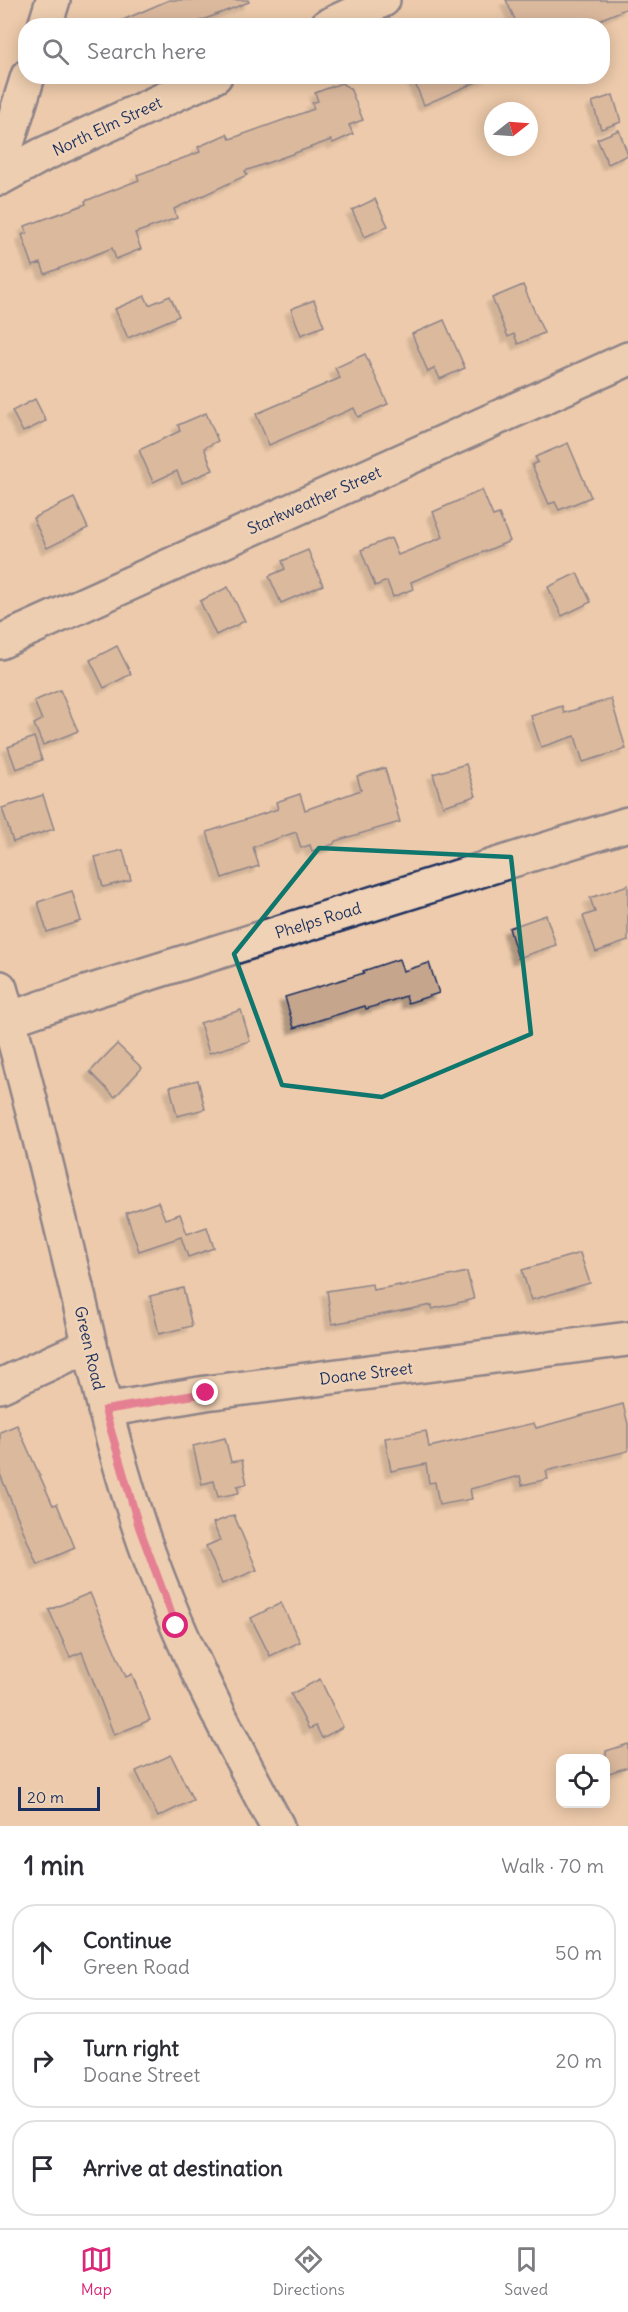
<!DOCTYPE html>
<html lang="en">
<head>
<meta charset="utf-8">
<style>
  :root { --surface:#fff; --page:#f2f2f3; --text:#2b2b33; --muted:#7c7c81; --line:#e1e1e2; --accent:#db2777 }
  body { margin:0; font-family:Delius,sans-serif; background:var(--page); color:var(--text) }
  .controls { position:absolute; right:18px; bottom:18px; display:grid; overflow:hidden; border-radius:12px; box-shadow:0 3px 15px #0003 }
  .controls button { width:54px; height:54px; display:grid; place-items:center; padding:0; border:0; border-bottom:2px solid var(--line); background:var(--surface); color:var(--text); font:30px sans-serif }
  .compass { position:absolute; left:484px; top:102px; width:54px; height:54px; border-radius:50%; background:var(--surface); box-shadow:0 3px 15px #0003; rotate:73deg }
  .scale { position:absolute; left:18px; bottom:15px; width:82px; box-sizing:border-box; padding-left:6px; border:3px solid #1b2f5e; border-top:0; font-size:16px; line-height:21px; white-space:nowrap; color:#1b2f5e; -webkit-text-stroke:4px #f0d2b6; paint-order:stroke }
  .stop { position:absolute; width:18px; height:18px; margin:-14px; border:4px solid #db2777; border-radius:50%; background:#fff }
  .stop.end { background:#db2777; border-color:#fff; box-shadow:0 2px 6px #0008 }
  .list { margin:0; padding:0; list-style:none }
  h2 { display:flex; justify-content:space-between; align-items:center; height:78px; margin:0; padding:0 24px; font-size:26px }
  h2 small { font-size:20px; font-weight:400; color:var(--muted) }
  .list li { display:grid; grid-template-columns:39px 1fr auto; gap:18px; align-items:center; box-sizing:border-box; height:96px; margin:0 12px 12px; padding:0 12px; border:2px solid var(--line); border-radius:24px }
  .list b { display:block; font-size:22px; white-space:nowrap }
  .list p { margin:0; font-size:20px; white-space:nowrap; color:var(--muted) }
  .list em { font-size:20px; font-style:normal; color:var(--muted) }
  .icon { flex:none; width:33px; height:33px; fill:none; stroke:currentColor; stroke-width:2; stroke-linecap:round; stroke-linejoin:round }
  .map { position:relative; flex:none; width:628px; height:1826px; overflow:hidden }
  .search { position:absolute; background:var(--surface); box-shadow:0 3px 15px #0003; left:18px; right:18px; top:18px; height:66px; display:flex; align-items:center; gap:15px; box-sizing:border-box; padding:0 21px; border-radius:24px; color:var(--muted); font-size:22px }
  .sheet { height:402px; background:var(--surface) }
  nav { display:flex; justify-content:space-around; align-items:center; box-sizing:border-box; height:84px; border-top:2px solid var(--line); background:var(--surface); font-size:16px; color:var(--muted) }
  nav a { display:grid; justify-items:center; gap:3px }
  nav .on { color:var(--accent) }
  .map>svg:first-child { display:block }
</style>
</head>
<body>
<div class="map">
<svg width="628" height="1826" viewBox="0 0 628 1826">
  <defs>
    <filter id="shadow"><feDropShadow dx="-5.5" dy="5.5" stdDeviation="1.5" flood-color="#0004"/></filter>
  </defs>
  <rect width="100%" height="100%" fill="#edcbac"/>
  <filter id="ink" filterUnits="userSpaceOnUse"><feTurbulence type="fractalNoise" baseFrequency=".0167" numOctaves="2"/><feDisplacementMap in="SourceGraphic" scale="12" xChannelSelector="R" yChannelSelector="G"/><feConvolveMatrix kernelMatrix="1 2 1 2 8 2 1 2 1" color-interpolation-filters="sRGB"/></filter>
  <g filter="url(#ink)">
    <!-- building -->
    <g fill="#c6a58d" stroke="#1b2f5e" stroke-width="1.5" filter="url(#shadow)">
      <path d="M 169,0 L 248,0 L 249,2 L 187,26 L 109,26 Z"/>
      <path d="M 506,0 L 628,0 L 628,8 L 587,25 L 518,26 Z"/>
      <path d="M 412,76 L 490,76 L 424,105 Z"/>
      <path d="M 341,83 L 350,88 L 363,120 L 349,125 L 353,134 L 333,143 L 331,140 L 245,171 L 247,175 L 174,209 L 177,218 L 135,233 L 141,249 L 116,259 L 112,248 L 45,274 L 41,263 L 33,266 L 22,235 L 27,233 L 25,226 L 86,204 L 85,201 L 139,180 L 137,175 L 200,152 L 198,147 L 227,134 L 230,139 L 314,109 L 312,103 L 318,101 L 315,93 Z"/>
      <path d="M 613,95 L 621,122 L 601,129 L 592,102 Z"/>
      <path d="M 619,130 L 628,155 L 608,164 L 597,139 Z"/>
      <path d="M 375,199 L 388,226 L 365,237 L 352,210 Z"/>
      <path d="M 523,285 L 544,333 L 518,344 L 514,334 L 508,337 L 492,298 Z"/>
      <path d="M 145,296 L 149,305 L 170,296 L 179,316 L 128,338 L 115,309 Z"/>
      <path d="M 314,300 L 324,326 L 301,335 L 291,309 Z"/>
      <path d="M 444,320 L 465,368 L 440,379 L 435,368 L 428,372 L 412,334 Z"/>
      <path d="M 365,354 L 388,404 L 358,417 L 354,408 L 269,445 L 256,414 L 340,378 L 335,368 Z"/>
      <path d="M 35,399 L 46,421 L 23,432 L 12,411 Z"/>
      <path d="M 206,413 L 218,441 L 204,448 L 213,470 L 182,483 L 177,471 L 153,482 L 139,450 L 180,431 L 178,425 Z"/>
      <path d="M 568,443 L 591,497 L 559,510 L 555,502 L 549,504 L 532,465 L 538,462 L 535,457 Z"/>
      <path d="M 482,490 L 493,516 L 499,514 L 510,541 L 411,582 L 413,589 L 393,597 L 387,581 L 375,586 L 361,550 L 391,538 L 398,555 L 443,537 L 433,512 Z"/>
      <path d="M 74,498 L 88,528 L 47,548 L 33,518 Z"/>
      <path d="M 308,550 L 323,585 L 281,603 L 269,576 L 285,569 L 282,561 Z"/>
      <path d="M 577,573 L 591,602 L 562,616 L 548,587 Z"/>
      <path d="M 228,587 L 245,621 L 216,635 L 200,601 Z"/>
      <path d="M 117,646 L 131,674 L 104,688 L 90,660 Z"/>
      <path d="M 60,690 L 78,731 L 43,745 L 34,724 L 42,720 L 34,701 Z"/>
      <path d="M 611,699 L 626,749 L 583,762 L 575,736 L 541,747 L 531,716 L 562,706 L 564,713 Z"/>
      <path d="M 34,737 L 42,760 L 16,769 L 8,747 Z"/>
      <path d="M 466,764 L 476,796 L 443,806 L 433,774 Z"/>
      <path d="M 385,768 L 400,822 L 335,841 L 334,844 L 312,851 L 310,845 L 301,848 L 296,832 L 253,847 L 259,866 L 222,878 L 207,832 L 278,809 L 276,802 L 300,794 L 305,810 L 361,790 L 357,776 Z"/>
      <path d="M 43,795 L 54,829 L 13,842 L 2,808 Z"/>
      <path d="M 123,850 L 131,880 L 103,887 L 95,857 Z"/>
      <path d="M 628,885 L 628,941 L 596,952 L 583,916 L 595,912 L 590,898 Z"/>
      <path d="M 72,891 L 81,921 L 47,932 L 38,902 Z"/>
      <path d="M 546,915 L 556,945 L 518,958 L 509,928 Z"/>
      <path d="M 399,959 L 403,971 L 429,963 L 439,993 L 408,1003 L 406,996 L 366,1009 L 365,1006 L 294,1028 L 285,997 L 364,973 L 363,971 Z"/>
      <path d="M 241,1010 L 250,1041 L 209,1053 L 200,1023 Z"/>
      <path d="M 117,1044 L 142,1068 L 115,1097 L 90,1072 Z"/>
      <path d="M 198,1080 L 205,1109 L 177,1116 L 170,1087 Z"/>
      <path d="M 158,1202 L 165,1219 L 180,1214 L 187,1234 L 207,1227 L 214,1248 L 188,1257 L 181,1237 L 139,1251 L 126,1213 Z"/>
      <path d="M 580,1253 L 590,1283 L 531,1300 L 522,1270 Z"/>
      <path d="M 467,1272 L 474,1299 L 432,1309 L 432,1305 L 332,1324 L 327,1291 L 372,1284 L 373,1290 L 400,1285 L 400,1287 Z"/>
      <path d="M 183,1288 L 192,1326 L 159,1334 L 150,1296 Z"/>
      <path d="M 623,1404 L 628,1424 L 628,1451 L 546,1471 L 548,1479 L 522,1485 L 520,1476 L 470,1489 L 472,1499 L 439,1505 L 435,1482 L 429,1483 L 426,1464 L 391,1471 L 385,1438 L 426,1431 L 429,1447 L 534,1423 L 536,1428 Z"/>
      <path d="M 17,1425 L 53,1505 L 57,1504 L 75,1548 L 37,1564 L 0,1474 L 0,1432 Z"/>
      <path d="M 225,1438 L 231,1462 L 242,1460 L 247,1484 L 237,1486 L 239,1493 L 218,1497 L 214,1481 L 202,1484 L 193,1446 Z"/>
      <path d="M 234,1515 L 257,1570 L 222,1584 L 206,1546 L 220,1540 L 213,1523 Z"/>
      <path d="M 90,1593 L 126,1677 L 132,1674 L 150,1720 L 114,1735 L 82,1652 L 70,1657 L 49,1610 Z"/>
      <path d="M 281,1603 L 300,1642 L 270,1656 L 251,1618 Z"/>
      <path d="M 320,1679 L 343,1727 L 322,1738 L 316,1726 L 309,1729 L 291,1694 Z"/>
      <path d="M 628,1744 L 628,1767 L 606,1774 L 606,1751 Z"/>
      <path d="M 171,1755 L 193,1800 L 158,1817 L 136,1771 Z"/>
    </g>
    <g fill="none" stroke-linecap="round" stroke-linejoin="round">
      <!-- minor casing -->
      <g stroke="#1b2f5e" stroke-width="38">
        <g id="minor">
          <path d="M 45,26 L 53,0"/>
          <path d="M 327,26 L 383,0"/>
          <path d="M 0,166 L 28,76"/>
          <path d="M 0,178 L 42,155 L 215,76"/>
          <path d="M 0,642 L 628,359"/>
          <path d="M 0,988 C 29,1089 53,1192 78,1295 C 96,1373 114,1451 139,1526 C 174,1631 225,1729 277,1826"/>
          <path d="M 9,1019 L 86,993 L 628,824"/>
          <path d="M 0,1386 L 90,1345"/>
          <path d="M 105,1410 L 206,1393 L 628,1339"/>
        </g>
      </g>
      <!-- minor -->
      <use href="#minor" stroke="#f0d2b6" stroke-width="33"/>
    </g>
  </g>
  <g fill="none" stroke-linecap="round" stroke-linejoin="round" filter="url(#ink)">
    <!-- route -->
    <path stroke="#db2777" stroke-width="8" d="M 176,1626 L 139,1527 L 105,1410 L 206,1393"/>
  </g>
  <!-- marked area -->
  <path d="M0 0H628V1826H0ZM 319,848 L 511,857 L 531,1034 L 382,1097 L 282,1085 L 234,954 Z" fill="#edcbac" fill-opacity=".55" fill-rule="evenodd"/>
  <path fill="none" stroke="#0f766e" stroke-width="4.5" stroke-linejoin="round" d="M 319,848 L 511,857 L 531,1034 L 382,1097 L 282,1085 L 234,954 Z"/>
  <g text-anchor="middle" stroke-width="5" stroke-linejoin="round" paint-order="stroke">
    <!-- street labels -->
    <g font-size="16" fill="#1b2f5e" stroke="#f0d2b6">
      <text transform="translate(107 126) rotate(-25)" y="6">North Elm Street</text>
      <text transform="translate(314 500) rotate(-24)" y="6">Starkweather Street</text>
      <text transform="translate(318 920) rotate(-17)" y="6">Phelps Road</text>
      <text transform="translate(90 1348) rotate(77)" y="6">Green Road</text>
      <text transform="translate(366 1373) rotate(-7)" y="6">Doane Street</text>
    </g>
  </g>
</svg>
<div class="controls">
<button><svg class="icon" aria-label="locate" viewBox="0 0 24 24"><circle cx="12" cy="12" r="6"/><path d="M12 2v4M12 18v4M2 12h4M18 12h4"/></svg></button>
</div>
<svg class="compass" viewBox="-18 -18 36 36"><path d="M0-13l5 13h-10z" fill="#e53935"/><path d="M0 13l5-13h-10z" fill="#7c7c81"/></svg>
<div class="scale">20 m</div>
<div class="stop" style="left:176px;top:1626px"></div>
<div class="stop end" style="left:206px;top:1393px"></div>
<div class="search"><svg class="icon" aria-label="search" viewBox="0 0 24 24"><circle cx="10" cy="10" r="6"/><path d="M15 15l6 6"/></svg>Search here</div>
</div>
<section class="sheet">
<h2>1 min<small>Walk · 70 m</small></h2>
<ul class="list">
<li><svg class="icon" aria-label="ahead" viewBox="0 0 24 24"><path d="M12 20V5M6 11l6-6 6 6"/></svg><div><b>Continue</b><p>Green Road</p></div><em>50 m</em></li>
<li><svg class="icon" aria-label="right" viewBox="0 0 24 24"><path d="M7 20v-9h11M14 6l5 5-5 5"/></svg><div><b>Turn right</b><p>Doane Street</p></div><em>20 m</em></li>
<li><svg class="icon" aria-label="arrive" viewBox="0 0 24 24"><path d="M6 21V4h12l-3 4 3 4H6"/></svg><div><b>Arrive at destination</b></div></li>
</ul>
</section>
<nav>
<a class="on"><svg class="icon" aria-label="map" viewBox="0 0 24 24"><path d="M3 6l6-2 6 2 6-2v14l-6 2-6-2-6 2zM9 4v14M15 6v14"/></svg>Map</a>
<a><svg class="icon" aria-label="directions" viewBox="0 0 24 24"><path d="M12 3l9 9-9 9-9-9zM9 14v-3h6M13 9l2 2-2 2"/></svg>Directions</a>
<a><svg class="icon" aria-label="saved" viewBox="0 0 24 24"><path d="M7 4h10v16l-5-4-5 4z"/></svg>Saved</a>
</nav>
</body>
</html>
